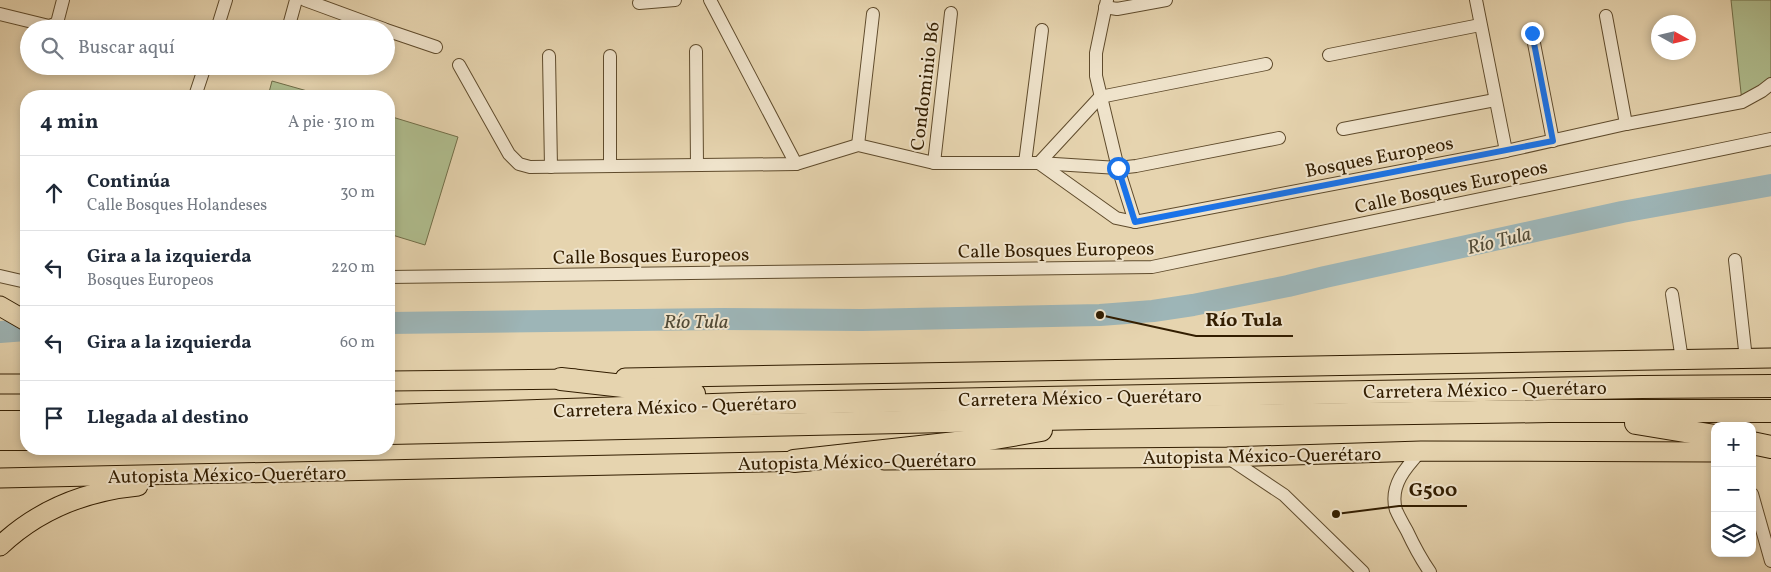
<!DOCTYPE html>
<html lang="es">
<head>
<meta charset="utf-8">
<style>
  :root { --surface:#fff; --page:#f2f2f3; --text:#1f2937; --muted:#747a83; --line:#e0e1e3 }
  body { margin:0; font-family:Vollkorn,serif; background:var(--page); color:var(--text) }
  .controls { position:absolute; right:15px; bottom:15px; display:grid; overflow:hidden; border-radius:10px; box-shadow:0 2px 8px #0003 }
  .controls button { width:45px; height:45px; display:grid; place-items:center; padding:0; border:0; border-bottom:1px solid var(--line); background:var(--surface); color:var(--text); font:25px sans-serif }
  .compass { position:absolute; left:1651px; top:15px; width:45px; height:45px; border-radius:50%; background:var(--surface); box-shadow:0 2px 8px #0003; rotate:98deg }
  .stop { position:absolute; width:15px; height:15px; margin:-11px; border:4px solid #1a73e8; border-radius:50%; background:#fff }
  .stop.end { background:#1a73e8; border-color:#fff; box-shadow:0 1px 5px #0008 }
  .list { margin:0; padding:0; list-style:none }
  h2 { display:flex; justify-content:space-between; align-items:center; height:65px; margin:0; padding:0 20px; font-size:21px }
  h2 small { font-size:16px; font-weight:400; color:var(--muted) }
  .list li { display:grid; grid-template-columns:32px 1fr auto; gap:15px; align-items:center; box-sizing:border-box; height:75px; padding:0 20px; border-top:1px solid var(--line) }
  .list b { display:block; font-size:19px; white-space:nowrap }
  .list p { margin:0; font-size:16px; white-space:nowrap; color:var(--muted) }
  .list em { font-size:16px; font-style:normal; color:var(--muted) }
  .icon { flex:none; width:28px; height:28px; fill:none; stroke:currentColor; stroke-width:2; stroke-linecap:round; stroke-linejoin:round }
  .map { position:relative; flex:none; width:1771px; height:572px; overflow:hidden }
  .search { position:absolute; background:var(--surface); box-shadow:0 2px 8px #0003; left:20px; top:20px; width:375px; height:55px; display:flex; align-items:center; gap:12px; box-sizing:border-box; padding:0 18px; border-radius:28px; color:var(--muted); font-size:19px }
  .panel { position:absolute; background:var(--surface); box-shadow:0 2px 8px #0003; left:20px; top:90px; width:375px; height:365px; border-radius:20px }
  .map>svg:first-child { display:block }
</style>
</head>
<body>
<div class="map">
<svg width="1771" height="572" viewBox="0 0 1771 572">
  <rect width="100%" height="100%" fill="#e6d4af"/>
  <filter id="stains"><feTurbulence type="fractalNoise" baseFrequency=".004" numOctaves="4"/><feColorMatrix values="0 0 0 0 .2 0 0 0 0 .09 0 0 0 0 .02 0 0 0 .5 -.17"/></filter>
  <radialGradient id="worn" r=".72"><stop offset=".6" stop-color="#630" stop-opacity="0"/><stop offset="1" stop-color="#630" stop-opacity=".3"/></radialGradient>
  <!-- green -->
  <g fill="#b0be8f" stroke="#716e48">
    <path d="M 1731,0 L 1771,0 L 1771,84 L 1742,102 Z"/>
    <path d="M 272,81 L 325,96 L 268,96 Z"/>
    <path d="M 389,116 L 458,137 L 425,245 L 389,234 Z"/>
  </g>
  <g fill="none" stroke-linecap="round" stroke-linejoin="round">
    <!-- river -->
    <g stroke="#9db5b7" stroke-width="22">
      <path d="M 389,323 L 721,319 L 862,320 L 1100,315 L 1153,311 L 1193,305 L 1288,286 L 1325,277 L 1622,212 L 1771,185"/>
      <path d="M 0,332 L 26,330"/>
    </g>
    <!-- street casing -->
    <g stroke="#5f4b2c" stroke-width="14">
      <g id="street">
        <path d="M 305,0 L 384,29"/>
        <path d="M 710,0 L 796,164"/>
        <path d="M 1107,0 L 1096,53 L 1096,76 L 1118,168 L 1135,222"/>
        <path d="M 1476,0 L 1506,151"/>
        <path d="M 639,3 L 675,0"/>
        <path d="M 1105,7 L 1117,9 L 1166,0"/>
        <path d="M 0,14 L 49,26 L 57,23 L 63,0"/>
        <path d="M 1606,16 L 1626,124"/>
        <path d="M 217,29 L 226,0"/>
        <path d="M 288,29 L 296,0"/>
        <path d="M 386,30 L 436,47"/>
        <path d="M 1532,33 L 1553,141"/>
        <path d="M 696,51 L 697,165"/>
        <path d="M 1329,55 L 1480,25"/>
        <path d="M 549,56 L 551,167"/>
        <path d="M 610,56 L 610,166"/>
        <path d="M 1266,64 L 1100,97 L 1039,163 L 1116,218 L 1135,222 L 1506,151 L 1626,124 L 1742,102 L 1762,91 L 1771,84"/>
        <path d="M 459,65 L 509,154 L 519,164 L 530,167 L 796,164 L 858,145 L 934,163 L 1039,163 L 1118,168 L 1136,166 L 1279,138"/>
        <path d="M 195,96 L 205,66"/>
        <path d="M 1343,129 L 1495,100"/>
        <path d="M 858,145 L 873,14"/>
        <path d="M 934,163 L 951,13"/>
        <path d="M 1025,163 L 1042,30"/>
        <path d="M 1735,260 L 1746,359"/>
        <path d="M 0,276 L 26,282"/>
        <path d="M 389,277 L 1152,267 L 1771,139"/>
        <path d="M 1672,294 L 1682,360"/>
        <path d="M 1421,451 C 1406,467 1389,486 1396,510 C 1399,517 1403,524 1407,531 C 1414,546 1421,559 1430,572"/>
        <path d="M 1227,457 L 1284,495 L 1363,572"/>
        <path d="M 1752,494 L 1771,561"/>
      </g>
    </g>
    <!-- primary casing -->
    <g stroke="#321d00" stroke-width="21">
      <g id="primary">
        <path d="M 0,306 L 26,321"/>
        <path d="M 625,378 L 1771,358"/>
        <path d="M 389,381 L 575,379"/>
        <path d="M 0,384 L 26,384"/>
        <path d="M 884,460 L 1227,457 L 1421,451 L 1715,452"/>
        <path d="M 0,478 L 809,461"/>
        <path d="M 0,546 C 38,510 86,491 138,486"/>
      </g>
    </g>
    <!-- highway casing -->
    <g stroke="#321d00" stroke-width="24">
      <g id="highway">
        <path d="M 561,379 L 694,394"/>
        <path d="M 389,416 L 775,403 L 1642,387 L 1771,386"/>
        <path d="M 0,422 L 26,422"/>
        <path d="M 1636,423 L 1715,436"/>
        <path d="M 389,433 L 1091,418 L 1549,411 L 1771,411"/>
        <path d="M 0,439 L 26,439"/>
        <path d="M 1752,443 L 1771,447"/>
        <path d="M 794,461 L 983,440 L 1041,430"/>
      </g>
    </g>
    <!-- street -->
    <use href="#street" stroke="#efe3cb" stroke-width="12"/>
    <!-- primary -->
    <use href="#primary" stroke="#e6d4af" stroke-width="19"/>
    <!-- highway -->
    <use href="#highway" stroke="#e6d4af" stroke-width="22"/>
  </g>
  <g fill="none" stroke-linecap="round" stroke-linejoin="round">
    <!-- route -->
    <path stroke="#1a73e8" stroke-width="6" d="M 1118,168 L 1135,222 L 1553,141 L 1532,33"/>
  </g>
  <g text-anchor="middle" stroke-width="4" stroke-linejoin="round" paint-order="stroke">
    <!-- street labels -->
    <g font-size="19" fill="#321d00" stroke="#efe3cb">
      <text transform="translate(924 86) rotate(-83)" y="7">Condominio B6</text>
      <text transform="translate(1379 156) rotate(-11)" y="7">Bosques Europeos</text>
      <text transform="translate(1451 186) rotate(-12)" y="7">Calle Bosques Europeos</text>
      <text transform="translate(1056 249) rotate(-1)" y="7">Calle Bosques Europeos</text>
      <text transform="translate(651 255) rotate(-1)" y="7">Calle Bosques Europeos</text>
      <text transform="translate(1485 389) rotate(-1)" y="7">Carretera México - Querétaro</text>
      <text transform="translate(1080 397) rotate(-1)" y="7">Carretera México - Querétaro</text>
      <text transform="translate(675 406) rotate(-2)" y="7">Carretera México - Querétaro</text>
      <text transform="translate(1262 455) rotate(-1)" y="7">Autopista México-Querétaro</text>
      <text transform="translate(857 461) rotate(-1)" y="7">Autopista México-Querétaro</text>
      <text transform="translate(227 474) rotate(-1)" y="7">Autopista México-Querétaro</text>
    </g>
    <!-- water labels -->
    <g font-size="20" font-style="italic" fill="#524b37" stroke="#efe3cb">
      <text transform="translate(1499 240) rotate(-13)" y="7">Río Tula</text>
      <text x="696" y="328">Río Tula</text>
    </g>
  </g>
  <!-- callouts -->
  <path fill="none" stroke="#321d00" stroke-width="2" d="M1100 315L1196 336H1293M1336 514L1399 506H1467"/>
  <g fill="#321d00" stroke="#efe3cb" stroke-width="2">
    <circle cx="1100" cy="315" r="5"/>
    <circle cx="1336" cy="514" r="5"/>
  </g>
  <g font-size="20" text-anchor="middle" font-weight="bold" fill="#321d00" stroke="#efe3cb" stroke-width="4" stroke-linejoin="round" paint-order="stroke">
    <text x="1244" y="326">Río Tula</text>
    <text x="1433" y="496">G500</text>
  </g>
  <rect width="100%" height="100%" filter="url(#stains)"/>
  <rect width="100%" height="100%" fill="url(#worn)"/>
</svg>
<div class="controls">
<button>+</button>
<button>−</button>
<button><svg class="icon" aria-label="layers" viewBox="0 0 24 24"><path d="M12 4l9 5-9 5-9-5zM3 14l9 5 9-5"/></svg></button>
</div>
<svg class="compass" viewBox="-18 -18 36 36"><path d="M0-13l5 13h-10z" fill="#e53935"/><path d="M0 13l5-13h-10z" fill="#747a83"/></svg>
<div class="stop" style="left:1118px;top:168px"></div>
<div class="stop end" style="left:1532px;top:33px"></div>
<div class="search"><svg class="icon" aria-label="search" viewBox="0 0 24 24"><circle cx="10" cy="10" r="6"/><path d="M15 15l6 6"/></svg>Buscar aquí</div>
<section class="panel">
<h2>4 min<small>A pie · 310 m</small></h2>
<ul class="list">
<li><svg class="icon" aria-label="ahead" viewBox="0 0 24 24"><path d="M12 20V5M6 11l6-6 6 6"/></svg><div><b>Continúa</b><p>Calle Bosques Holandeses</p></div><em>30 m</em></li>
<li><svg class="icon" aria-label="left" viewBox="0 0 24 24"><path d="M17 20v-9H6M10 6l-5 5 5 5"/></svg><div><b>Gira a la izquierda</b><p>Bosques Europeos</p></div><em>220 m</em></li>
<li><svg class="icon" aria-label="left" viewBox="0 0 24 24"><path d="M17 20v-9H6M10 6l-5 5 5 5"/></svg><div><b>Gira a la izquierda</b></div><em>60 m</em></li>
<li><svg class="icon" aria-label="arrive" viewBox="0 0 24 24"><path d="M6 21V4h12l-3 4 3 4H6"/></svg><div><b>Llegada al destino</b></div></li>
</ul>
</section>
</div>
</body>
</html>
